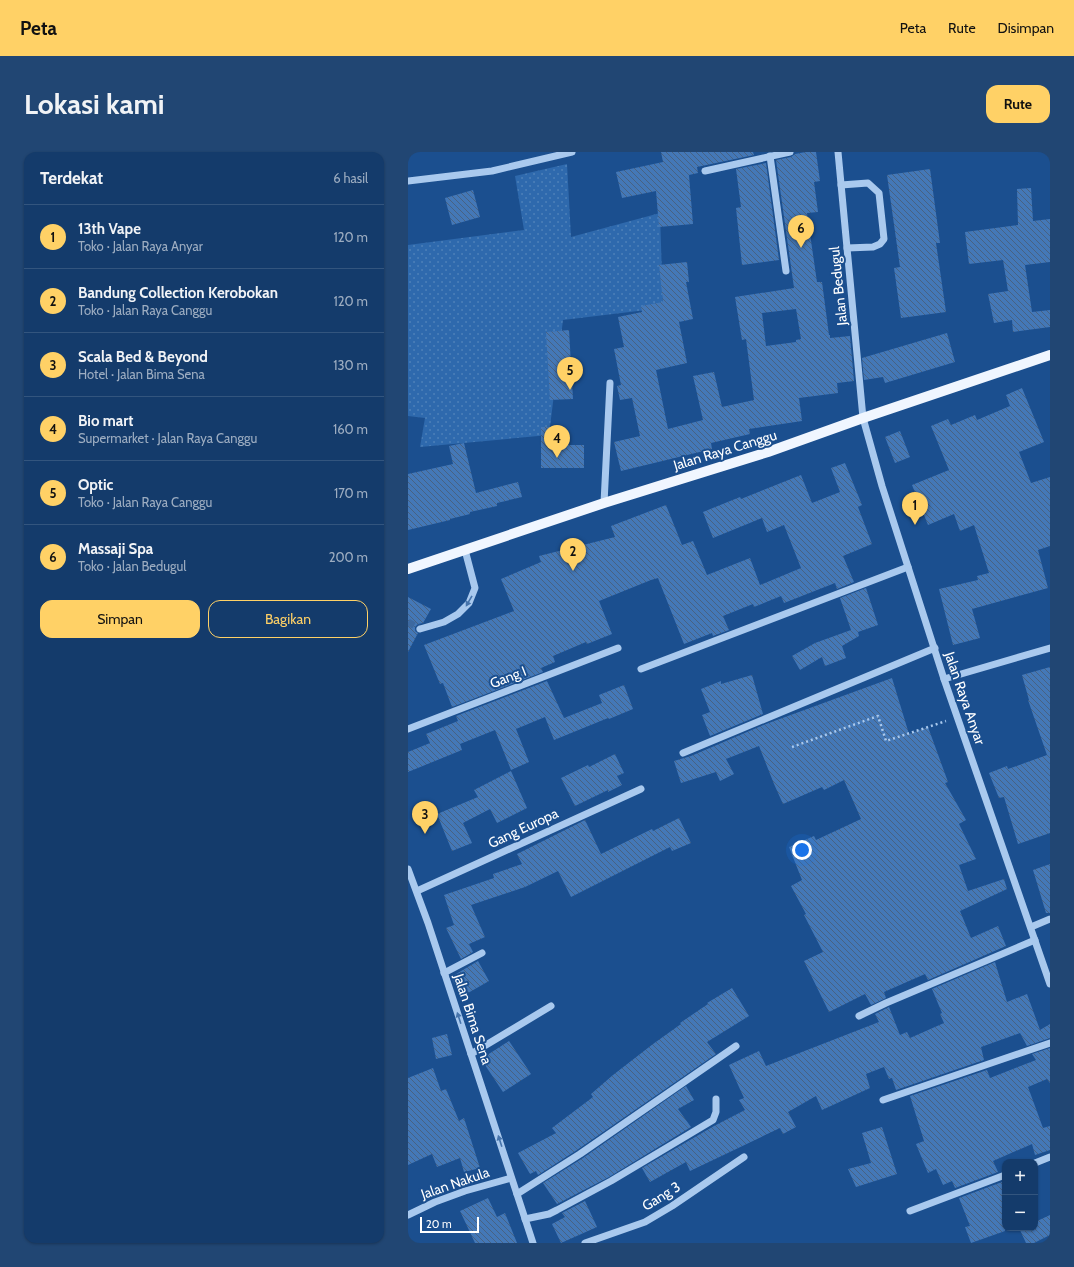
<!DOCTYPE html>
<html lang="id">
<head>
<meta charset="utf-8">
<style>
  :root { --surface:#143b6b; --page:#214673; --text:#f1f3f6; --muted:#9dadc1; --line:#33557e; --accent:#ffd166 }
  body { margin:0; font-family:Cabin,sans-serif; background:var(--page); color:var(--text) }
  .controls { position:absolute; right:12px; bottom:12px; display:grid; overflow:hidden; border-radius:8px; box-shadow:0 1px 3px #0004 }
  .controls button { width:36px; height:36px; display:grid; place-items:center; padding:0; border:0; border-bottom:1px solid var(--line); background:var(--surface); color:var(--text); font:20px sans-serif }
  .scale { position:absolute; left:12px; bottom:10px; width:59px; box-sizing:border-box; padding-left:4px; border:2px solid #fff; border-top:0; font-size:11px; line-height:14px; white-space:nowrap; color:#fff; -webkit-text-stroke:3px #1b4f8f; paint-order:stroke }
  .you { position:absolute; left:394px; top:698px; width:14px; height:14px; margin:-10px; border:3px solid #fff; border-radius:50%; background:#1a73e8; box-shadow:0 0 0 6px #1a73e833 }
  .badge { display:grid; place-items:center; width:26px; height:26px; border-radius:50%; background:var(--accent); color:#111; font-size:13px; font-weight:700 }
  .pin { position:absolute; translate:-50% -33px; filter:drop-shadow(0 1px 2px #0008) }
  .pin::after { content:''; position:absolute; top:21px; width:14px; height:12px; background:inherit; clip-path:polygon(0 0,100% 0,50% 100%) }
  .list { margin:0; padding:0; list-style:none }
  h2 { display:flex; justify-content:space-between; align-items:center; height:52px; margin:0; padding:0 16px; font-size:17px }
  h2 small { font-size:13px; font-weight:400; color:var(--muted) }
  .list li { display:grid; grid-template-columns:26px 1fr auto; gap:12px; align-items:center; box-sizing:border-box; height:64px; padding:0 16px; border-top:1px solid var(--line) }
  .list b { display:block; font-size:15px; white-space:nowrap }
  .list p { margin:0; font-size:13px; white-space:nowrap; color:var(--muted) }
  .list em { font-size:13px; font-style:normal; color:var(--muted) }
  .actions { display:flex; gap:8px; padding:12px 16px }
  .actions a { flex:1; padding:9px 0; border:1px solid var(--accent); border-radius:12px; text-align:center; font-size:14px; color:var(--accent) }
  .actions .main { background:var(--accent); color:#111 }
  .map { position:relative; flex:none; width:642px; height:1091px; overflow:hidden; border-radius:12px }
  header { display:flex; align-items:center; gap:24px; box-sizing:border-box; height:56px; padding:0 20px; background:var(--accent); color:#111 }
  header strong { font-size:19px }
  nav { display:flex; gap:22px; margin-inline-start:auto; font-size:14px }
  .intro { display:flex; align-items:center; justify-content:space-between; box-sizing:border-box; height:96px; padding:0 24px }
  h1 { margin:0; font-size:28px }
  .button { padding:10px 18px; border-radius:12px; background:var(--accent); color:#111; font-size:14px; font-weight:700 }
  main { display:flex; gap:24px; padding:0 24px }
  aside { flex:1; background:var(--surface); border-radius:12px; box-shadow:0 1px 3px #0004 }
  .map>svg:first-child { display:block }
</style>
</head>
<body>
<header>
<strong>Peta</strong>
<nav><a>Peta</a><a>Rute</a><a>Disimpan</a></nav>
</header>
<div class="intro"><h1>Lokasi kami</h1><a class="button">Rute</a></div>
<main>
<aside>
<h2>Terdekat<small>6 hasil</small></h2>
<ul class="list">
<li><span class="badge">1</span><div><b>13th Vape</b><p>Toko · Jalan Raya Anyar</p></div><em>120 m</em></li>
<li><span class="badge">2</span><div><b>Bandung Collection Kerobokan</b><p>Toko · Jalan Raya Canggu</p></div><em>120 m</em></li>
<li><span class="badge">3</span><div><b>Scala Bed &amp; Beyond</b><p>Hotel · Jalan Bima Sena</p></div><em>130 m</em></li>
<li><span class="badge">4</span><div><b>Bio mart</b><p>Supermarket · Jalan Raya Canggu</p></div><em>160 m</em></li>
<li><span class="badge">5</span><div><b>Optic</b><p>Toko · Jalan Raya Canggu</p></div><em>170 m</em></li>
<li><span class="badge">6</span><div><b>Massaji Spa</b><p>Toko · Jalan Bedugul</p></div><em>200 m</em></li>
</ul>
<div class="actions"><a class="main">Simpan</a><a>Bagikan</a></div>
</aside>
<div class="map">
<svg width="642" height="1091" viewBox="0 0 642 1091">
  <defs>
    <pattern id="grass-dots" width="8" height="8" patternUnits="userSpaceOnUse"><rect width="8" height="8" fill="#2e69ad"/><path d="M2 2h.1M6 6h.1" fill="none" stroke="#4d80b9" stroke-width="1.8" stroke-linecap="round"/></pattern>
    <pattern id="building-back-hatch" width="6" height="6" patternUnits="userSpaceOnUse"><rect width="6" height="6" fill="#4478b7"/><path d="M-1 5l2 2M0 0l6 6M5-1l2 2" fill="none" stroke="#486282"/></pattern>
  </defs>
  <rect width="100%" height="100%" fill="#1b4f8f"/>
  <!-- grass -->
  <path fill="url(#grass-dots)" d="M 159,12 L 163,85 L 252,61 L 255,156 L 155,168 L 141,283 L 12,295 L 17,266 L 0,264 L 0,93 L 116,78 L 107,24 Z"/>
  <!-- building -->
  <g fill="url(#building-back-hatch)" fill-rule="evenodd">
    <path d="M 253,0 L 345,0 L 346,3 L 289,15 L 290,21 L 281,23 L 285,72 L 251,75 L 248,39 L 214,46 L 208,20 L 255,10 Z"/>
    <path d="M 398,0 L 408,0 L 412,29 L 406,30 L 410,60 L 399,61 L 409,130 L 414,130 L 421,183 L 422,183 L 422,186 L 442,184 L 446,229 L 429,231 L 430,241 L 391,246 L 394,269 L 341,277 L 342,282 L 303,291 L 304,297 L 213,319 L 206,290 L 232,284 L 224,246 L 212,248 L 209,234 L 213,233 L 206,197 L 216,195 L 210,165 L 234,160 L 233,154 L 255,150 L 251,113 L 279,110 L 281,130 L 278,130 L 285,167 L 271,170 L 279,211 L 248,218 L 260,277 L 295,268 L 285,224 L 306,220 L 314,255 L 346,248 L 338,187 L 334,188 L 327,145 L 386,136 L 368,8 L 383,5 L 387,2 ZM 388,157 L 393,187 L 388,188 L 388,190 L 358,194 L 354,161 Z"/>
    <path d="M 358,11 L 371,108 L 334,113 L 328,56 L 333,55 L 328,17 Z"/>
    <path d="M 522,17 L 532,91 L 528,91 L 538,160 L 493,166 L 486,116 L 492,115 L 479,23 Z"/>
    <path d="M 623,36 L 625,69 L 642,67 L 642,110 L 617,113 L 624,160 L 642,158 L 642,175 L 605,180 L 604,168 L 586,171 L 580,142 L 600,139 L 595,108 L 561,112 L 557,80 L 610,73 L 609,37 Z"/>
    <path d="M 65,38 L 72,65 L 44,73 L 37,46 Z"/>
    <path d="M 161,178 L 165,247 L 142,248 L 138,180 Z"/>
    <path d="M 539,181 L 547,210 L 477,231 L 475,225 L 456,228 L 454,206 Z"/>
    <path d="M 614,236 L 636,290 L 611,300 L 623,331 L 642,325 L 642,394 L 630,398 L 640,436 L 564,457 L 572,486 L 545,493 L 531,437 L 570,428 L 569,424 L 581,421 L 566,373 L 552,379 L 546,362 L 520,373 L 504,333 L 541,318 L 523,274 L 540,267 L 543,273 L 567,263 L 569,268 L 602,254 L 598,243 Z"/>
    <path d="M 133,275 L 155,275 L 155,293 L 176,293 L 176,316 L 133,316 Z"/>
    <path d="M 492,279 L 502,305 L 487,311 L 477,285 Z"/>
    <path d="M 56,291 L 68,341 L 110,330 L 114,345 L 89,351 L 89,354 L 62,360 L 62,362 L 42,367 L 42,368 L 0,378 L 0,322 L 45,312 L 41,294 Z"/>
    <path d="M 437,311 L 454,353 L 450,355 L 464,392 L 435,404 L 446,430 L 429,437 L 427,431 L 376,451 L 373,444 L 346,455 L 345,452 L 315,464 L 321,478 L 305,484 L 304,481 L 276,492 L 250,426 L 243,428 L 191,449 L 204,482 L 179,492 L 178,490 L 145,504 L 147,510 L 133,516 L 135,520 L 44,555 L 35,531 L 32,532 L 16,493 L 106,459 L 93,427 L 133,410 L 131,404 L 207,385 L 203,374 L 258,353 L 274,393 L 285,389 L 299,423 L 342,406 L 352,433 L 393,416 L 376,373 L 359,380 L 354,366 L 305,386 L 295,360 L 332,345 L 333,347 L 393,323 L 404,351 L 432,340 L 423,316 Z"/>
    <path d="M 458,436 L 470,473 L 450,480 L 451,484 L 434,494 L 438,506 L 417,514 L 414,505 L 392,518 L 384,504 L 407,491 L 443,478 L 432,446 Z"/>
    <path d="M 0,445 L 23,457 L 15,471 L 10,472 L 7,475 L 7,479 L 10,481 L 0,500 Z"/>
    <path d="M 642,515 L 642,681 L 610,692 L 596,645 L 591,646 L 581,621 L 599,614 L 600,617 L 639,603 L 620,548 L 621,548 L 614,523 Z"/>
    <path d="M 344,523 L 355,562 L 302,584 L 294,563 L 302,560 L 293,537 L 313,529 L 313,532 Z"/>
    <path d="M 484,526 L 501,582 L 520,575 L 540,630 L 537,631 L 558,668 L 551,672 L 568,707 L 551,713 L 560,739 L 596,727 L 599,737 L 552,759 L 563,786 L 590,774 L 598,794 L 520,828 L 517,822 L 476,840 L 478,846 L 463,853 L 457,842 L 421,860 L 396,809 L 415,800 L 396,763 L 398,762 L 383,734 L 394,728 L 381,695 L 406,684 L 408,688 L 453,667 L 436,628 L 416,638 L 414,635 L 375,652 L 366,632 L 351,594 L 318,607 L 326,622 L 312,629 L 308,620 L 273,631 L 266,609 L 283,604 L 358,572 Z"/>
    <path d="M 139,529 L 156,566 L 194,551 L 191,543 L 216,533 L 225,557 L 201,567 L 200,566 L 146,588 L 137,565 L 108,577 L 121,610 L 103,618 L 87,578 L 52,592 L 54,598 L 0,620 L 0,600 L 22,591 L 18,582 L 50,569 L 48,564 Z"/>
    <path d="M 207,602 L 216,621 L 209,624 L 214,633 L 200,640 L 200,638 L 167,654 L 153,626 L 180,613 L 181,615 Z"/>
    <path d="M 103,619 L 119,656 L 89,671 L 82,657 L 55,671 L 64,691 L 44,699 L 29,662 L 70,645 L 66,638 Z"/>
    <path d="M 271,666 L 283,691 L 264,699 L 262,695 L 163,745 L 150,719 L 117,735 L 63,753 L 77,785 L 61,792 L 65,800 L 53,807 L 38,776 L 46,773 L 36,743 L 86,726 L 85,722 L 114,712 L 109,702 L 177,668 L 193,702 L 244,677 L 245,679 Z"/>
    <path d="M 642,712 L 642,761 L 638,761 L 625,718 Z"/>
    <path d="M 70,809 L 81,829 L 53,845 L 43,825 Z"/>
    <path d="M 587,810 L 599,850 L 619,842 L 632,878 L 642,872 L 642,886 L 619,894 L 612,881 L 573,895 L 576,908 L 488,938 L 484,926 L 481,927 L 476,915 L 458,922 L 462,936 L 414,958 L 408,944 L 380,960 L 388,975 L 375,982 L 372,976 L 282,1019 L 278,1010 L 242,1030 L 234,1016 L 306,974 L 337,958 L 331,948 L 336,946 L 321,913 L 351,899 L 358,914 L 471,870 L 467,862 L 481,855 L 492,883 L 499,880 L 502,886 L 536,871 L 532,862 L 534,861 L 524,837 Z"/>
    <path d="M 324,836 L 341,864 L 299,890 L 308,902 L 169,998 L 130,1023 L 128,1019 L 122,1022 L 110,1001 L 148,981 L 144,976 L 185,945 L 183,942 L 205,923 L 245,892 L 273,872 L 272,871 L 300,852 L 299,851 Z"/>
    <path d="M 39,882 L 44,903 L 28,907 L 24,886 Z"/>
    <path d="M 101,889 L 123,922 L 95,940 L 73,907 Z"/>
    <path d="M 642,896 L 642,931 L 639,927 L 620,935 L 635,976 L 642,974 L 642,998 L 627,1003 L 624,992 L 585,1009 L 590,1020 L 547,1036 L 544,1029 L 535,1033 L 528,1017 L 520,1021 L 508,992 L 516,989 L 502,944 L 579,918 L 582,926 L 628,908 L 624,902 Z"/>
    <path d="M 25,916 L 33,939 L 38,937 L 51,969 L 56,966 L 72,1016 L 56,1020 L 52,1006 L 29,1015 L 24,1002 L 0,1013 L 0,926 Z"/>
    <path d="M 278,934 L 286,948 L 270,957 L 283,975 L 201,1025 L 149,1052 L 135,1031 L 175,1006 Z"/>
    <path d="M 474,975 L 489,1022 L 448,1035 L 440,1017 L 463,1011 L 454,981 Z"/>
    <path d="M 594,1030 L 597,1038 L 597,1079 L 563,1091 L 557,1075 L 562,1074 L 551,1046 Z"/>
    <path d="M 80,1046 L 89,1065 L 97,1061 L 109,1091 L 67,1091 L 52,1059 Z"/>
    <path d="M 177,1049 L 189,1075 L 153,1091 L 144,1072 L 157,1065 L 154,1061 Z"/>
    <path d="M 642,1063 L 642,1083 L 626,1091 L 618,1091 L 611,1076 L 627,1076 L 627,1070 Z"/>
  </g>
  <g fill="none" stroke-linecap="round" stroke-linejoin="round">
    <!-- minor-tunnel -->
    <path stroke="#3d69a0" stroke-width="7" stroke-dasharray="7 3.5" stroke-linecap="butt" d="M 0,470 L 12,477"/>
    <!-- path -->
    <path stroke="#a9c9ee" stroke-width="2.5" stroke-dasharray="2 3" stroke-linecap="butt" d="M 384,595 L 470,564 L 478,589 L 538,569"/>
    <!-- minor -->
    <g stroke="#a9c9ee" stroke-width="7">
      <path d="M 430,0 L 455,266 L 474,334 L 536,527 L 642,832"/>
      <path d="M 362,4 L 378,119"/>
      <path d="M 297,19 L 382,0"/>
      <path d="M 0,29 L 84,19 L 164,0"/>
      <path d="M 433,33 L 460,31 L 471,41 L 476,87 L 472,92 L 465,95 L 439,96"/>
      <path d="M 196,351 L 202,231"/>
      <path d="M 12,477 L 36,470 L 50,462 L 61,451 L 67,436 L 57,398"/>
      <path d="M 233,517 L 500,415"/>
      <path d="M 536,527 L 642,496"/>
      <path d="M 0,577 L 210,496"/>
      <path d="M 275,601 L 527,496"/>
      <path d="M 0,717 L 20,771 L 125,1091"/>
      <path d="M 9,739 L 233,637"/>
      <path d="M 623,775 L 642,767"/>
      <path d="M 36,821 L 74,801"/>
      <path d="M 451,864 L 478,851 L 627,788"/>
      <path d="M 63,902 L 143,854"/>
      <path d="M 475,948 L 642,891"/>
      <path d="M 627,1011 L 642,1005"/>
      <path d="M 109,1042 L 172,1002 L 328,894"/>
      <path d="M 502,1059 L 597,1023"/>
      <path d="M 0,1063 L 27,1050 L 57,1039 L 103,1026"/>
      <path d="M 117,1067 L 141,1062 L 149,1058 L 203,1029 L 305,968 L 308,960 L 308,947"/>
      <path d="M 177,1091 L 237,1070 L 264,1054 L 336,1005"/>
    </g>
    <!-- major -->
    <path stroke="#f0f6ff" stroke-width="10" d="M 0,417 L 196,351 L 360,300 L 455,266 L 642,203"/>
  </g>
  <!-- one-way arrows -->
  <defs><path id="oneway-solid" d="M-6-.8H1V-3.2L6.5 0L1 3.2V.8H-6Z"/></defs>
  <g fill="#4674ac">
    <use href="#oneway-solid" transform="translate(61 449) rotate(120)"/>
    <use href="#oneway-solid" transform="translate(51 866) rotate(-108)"/>
    <use href="#oneway-solid" transform="translate(92 989) rotate(-108)"/>
  </g>
  <g text-anchor="middle" stroke-width="4" stroke-linejoin="round" paint-order="stroke">
    <!-- street labels -->
    <g font-size="14" fill="#fff" stroke="#1b4f8f">
      <text transform="translate(430 134) rotate(-96)" y="5">Jalan Bedugul</text>
      <text transform="translate(317 298) rotate(-17)" y="5">Jalan Raya Canggu</text>
      <text transform="translate(100 525) rotate(-21)" y="5">Gang I</text>
      <text transform="translate(557 546) rotate(71)" y="5">Jalan Raya Anyar</text>
      <text transform="translate(115 676) rotate(-25)" y="5">Gang Europa</text>
      <text transform="translate(65 867) rotate(72)" y="5">Jalan Bima Sena</text>
      <text transform="translate(47 1031) rotate(-19)" y="5">Jalan Nakula</text>
      <text transform="translate(253 1044) rotate(-32)" y="5">Gang 3</text>
    </g>
  </g>
</svg>
<div class="controls">
<button>+</button>
<button>−</button>
</div>
<div class="scale">20 m</div>
<div class="you"></div>
<div class="pin badge" style="left:507px;top:373px">1</div>
<div class="pin badge" style="left:165px;top:419px">2</div>
<div class="pin badge" style="left:17px;top:682px">3</div>
<div class="pin badge" style="left:149px;top:306px">4</div>
<div class="pin badge" style="left:162px;top:238px">5</div>
<div class="pin badge" style="left:393px;top:96px">6</div>
</div>
</main>
</body>
</html>
